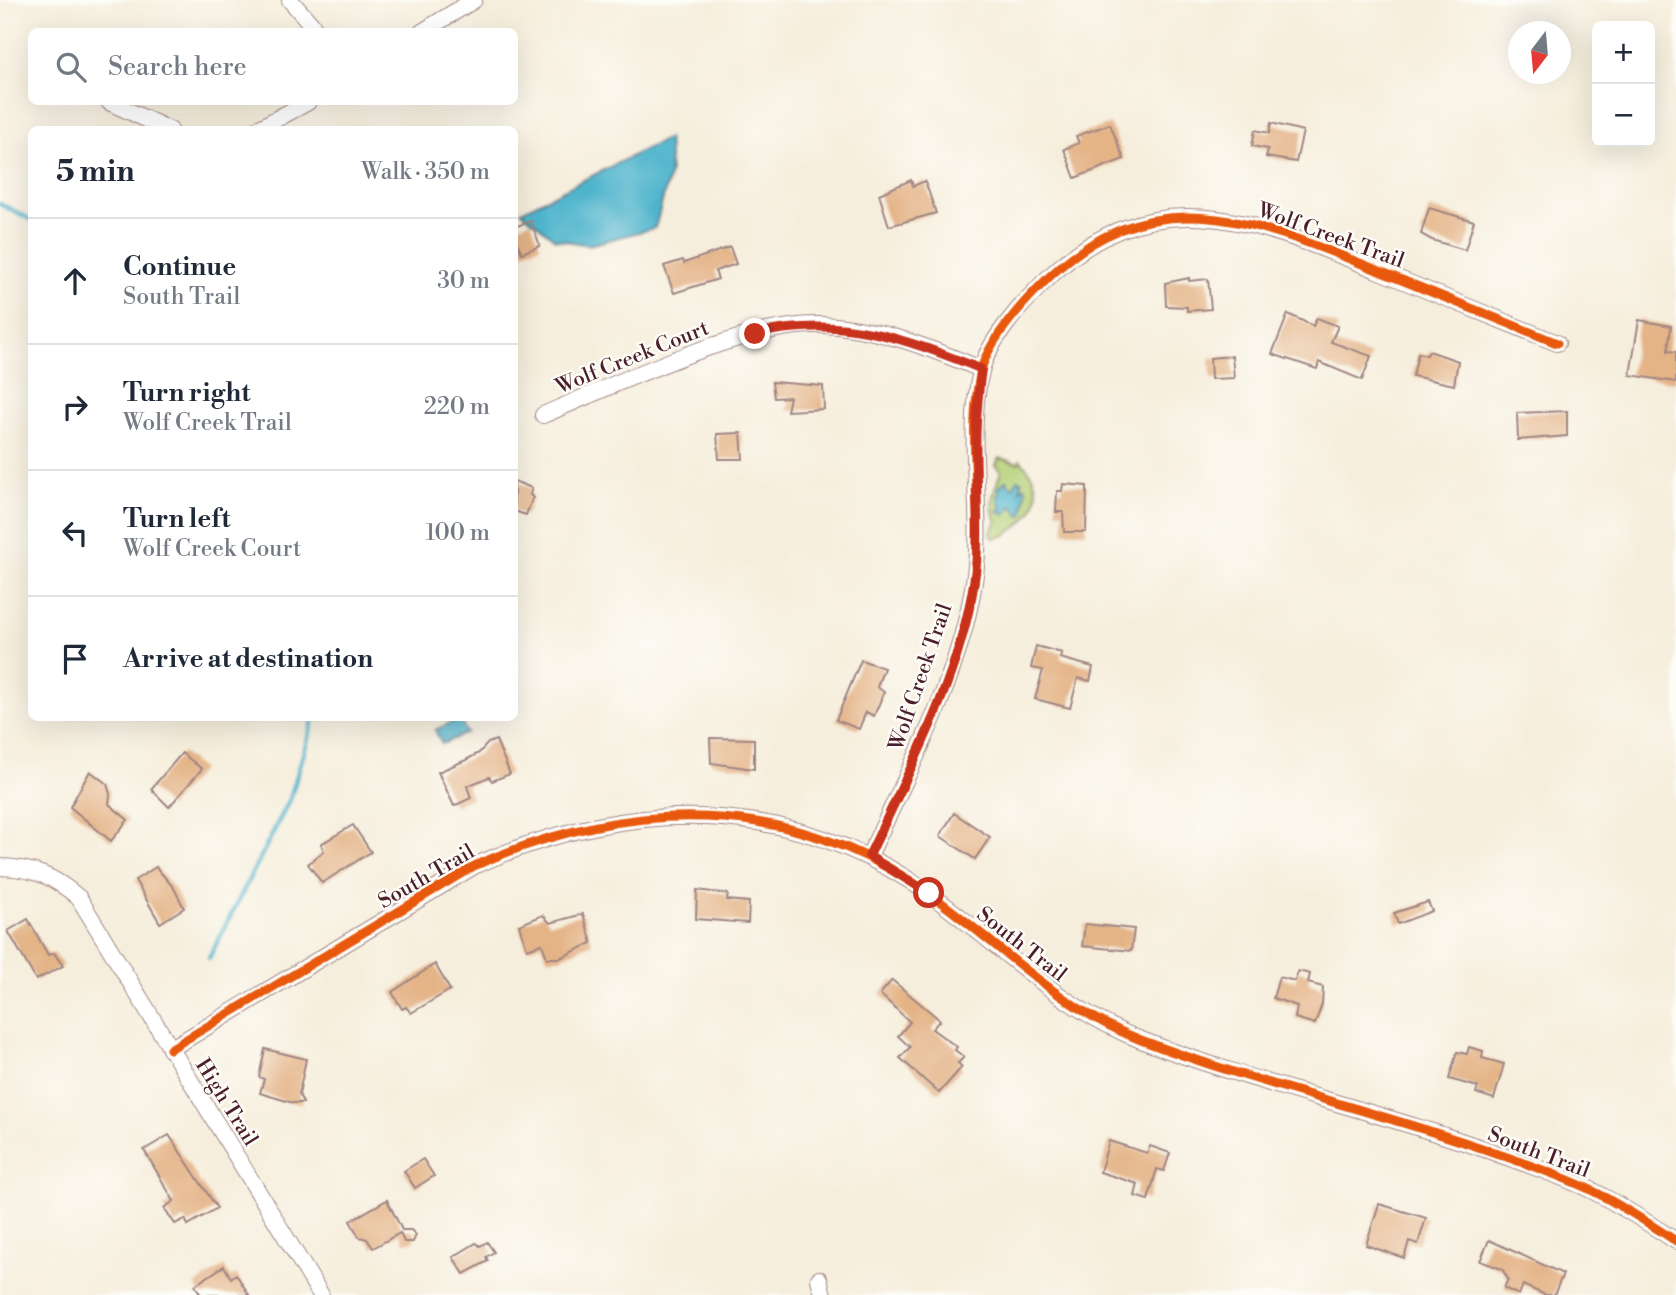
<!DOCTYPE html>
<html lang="en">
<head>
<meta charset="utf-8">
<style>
  :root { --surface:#fff; --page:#f2f2f3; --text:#1f2937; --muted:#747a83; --line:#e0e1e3 }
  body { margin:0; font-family:"Libre Bodoni",serif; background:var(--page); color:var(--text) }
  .controls { position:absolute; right:21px; top:21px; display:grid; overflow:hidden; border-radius:10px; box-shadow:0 7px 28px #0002 }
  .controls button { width:63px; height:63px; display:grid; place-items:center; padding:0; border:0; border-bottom:2px solid var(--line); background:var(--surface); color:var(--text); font:35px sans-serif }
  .compass { position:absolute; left:1508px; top:21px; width:63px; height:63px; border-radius:50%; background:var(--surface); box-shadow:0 7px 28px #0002; rotate:196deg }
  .stop { position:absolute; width:21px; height:21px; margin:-16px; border:5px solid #c8321e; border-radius:50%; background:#fff }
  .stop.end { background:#c8321e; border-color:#fff; box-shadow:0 2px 7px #0008 }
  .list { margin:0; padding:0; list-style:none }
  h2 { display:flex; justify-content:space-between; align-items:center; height:91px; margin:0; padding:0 28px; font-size:30px }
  h2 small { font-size:23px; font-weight:400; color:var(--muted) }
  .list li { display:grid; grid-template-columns:46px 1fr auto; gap:21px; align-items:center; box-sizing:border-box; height:126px; padding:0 28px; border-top:2px solid var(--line) }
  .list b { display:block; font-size:26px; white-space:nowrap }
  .list p { margin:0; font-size:23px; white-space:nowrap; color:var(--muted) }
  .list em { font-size:23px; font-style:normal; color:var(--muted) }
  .icon { flex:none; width:38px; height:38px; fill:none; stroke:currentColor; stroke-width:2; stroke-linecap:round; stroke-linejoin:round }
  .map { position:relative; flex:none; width:1676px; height:1295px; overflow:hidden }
  .search { position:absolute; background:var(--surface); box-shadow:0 7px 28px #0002; left:28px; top:28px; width:490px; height:77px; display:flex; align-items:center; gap:18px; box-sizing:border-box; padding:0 24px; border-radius:10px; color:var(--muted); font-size:26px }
  .panel { position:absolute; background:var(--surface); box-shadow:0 7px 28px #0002; left:28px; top:126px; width:490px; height:595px; border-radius:10px }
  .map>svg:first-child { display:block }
</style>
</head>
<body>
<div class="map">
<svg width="1676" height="1295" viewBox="0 0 1676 1295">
  <rect width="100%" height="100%" fill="#fdfcf7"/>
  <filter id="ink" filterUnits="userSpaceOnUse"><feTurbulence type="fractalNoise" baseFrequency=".0143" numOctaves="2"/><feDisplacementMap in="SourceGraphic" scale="14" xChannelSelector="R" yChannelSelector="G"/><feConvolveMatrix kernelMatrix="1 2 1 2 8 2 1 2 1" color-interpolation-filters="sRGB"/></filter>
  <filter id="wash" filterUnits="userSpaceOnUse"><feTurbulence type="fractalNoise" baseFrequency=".00686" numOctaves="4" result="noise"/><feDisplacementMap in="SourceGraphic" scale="28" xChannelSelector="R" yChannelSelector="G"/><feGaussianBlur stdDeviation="1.57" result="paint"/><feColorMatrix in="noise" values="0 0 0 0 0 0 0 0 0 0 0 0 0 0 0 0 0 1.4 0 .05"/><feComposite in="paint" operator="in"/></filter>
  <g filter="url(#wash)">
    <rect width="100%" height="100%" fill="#f6eedc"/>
    <!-- green -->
    <path fill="#b3cf76" stroke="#7e7750" stroke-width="2" d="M 999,458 L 1018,463 L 1020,460 C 1042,482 1043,506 1018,526 C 1011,531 1003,538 994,538 L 990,534 L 997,521 C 986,503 996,488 1001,471 L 996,465 Z"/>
    <!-- water -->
    <g fill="#4eb4cc" stroke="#4c6a7c" stroke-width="2">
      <path d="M 668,138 L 670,173 L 655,228 L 589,245 L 555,239 L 521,211 Z"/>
      <path d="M 1018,479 L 1022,482 L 1020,490 L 1024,486 L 1026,489 L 1023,515 L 1020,516 L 1013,506 L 1004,515 L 998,511 L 1002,507 L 998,501 L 999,487 L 1006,480 L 1012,488 Z"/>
      <path d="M 459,719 L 467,733 L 442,744 L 435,730 Z"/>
    </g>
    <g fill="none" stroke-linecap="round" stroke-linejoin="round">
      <!-- stream -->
      <g stroke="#4eb4cc" stroke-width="4.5">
        <path d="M 0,204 L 32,220"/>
        <path d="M 209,958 L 290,799 L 314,718"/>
      </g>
    </g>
    <g id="blocks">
      <!-- building -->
      <g fill="#e4b386">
        <path d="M 1271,123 L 1303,131 L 1296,162 L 1266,157 L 1268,149 L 1252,146 L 1255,130 L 1269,133 Z"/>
        <path d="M 1110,124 L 1124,159 L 1075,178 L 1064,149 L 1079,143 L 1076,136 Z"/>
        <path d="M 911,180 L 913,186 L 925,181 L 936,213 L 889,226 L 879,194 Z"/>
        <path d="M 1429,208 L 1474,221 L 1465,250 L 1432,240 L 1421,234 Z"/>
        <path d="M 531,221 L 540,246 L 522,253 L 514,237 L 514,227 Z"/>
        <path d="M 730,247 L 736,264 L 715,271 L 718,279 L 674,293 L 664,266 L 683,260 L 684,263 Z"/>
        <path d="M 1189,278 L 1189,281 L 1208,279 L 1211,309 L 1187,311 L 1187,307 L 1166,306 L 1165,283 Z"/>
        <path d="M 1288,314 L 1313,326 L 1317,318 L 1338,326 L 1331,342 L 1371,356 L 1362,380 L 1319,362 L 1317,369 L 1272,354 Z"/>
        <path d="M 1639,320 L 1671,326 L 1668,351 L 1676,352 L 1676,382 L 1630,375 Z"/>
        <path d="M 1429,351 L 1458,361 L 1454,385 L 1413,376 L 1418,353 L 1427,355 Z"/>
        <path d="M 1232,356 L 1234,378 L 1211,379 L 1210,358 Z"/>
        <path d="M 772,382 L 823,386 L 824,409 L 787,411 L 790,397 L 774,398 Z"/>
        <path d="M 1567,411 L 1567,436 L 1518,440 L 1517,413 Z"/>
        <path d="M 741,433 L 743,459 L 719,459 L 717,434 Z"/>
        <path d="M 514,481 L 532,488 L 530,495 L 533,497 L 526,515 L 514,511 Z"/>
        <path d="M 1063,484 L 1087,486 L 1086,532 L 1064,532 L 1063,512 L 1056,512 L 1057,491 L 1062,491 Z"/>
        <path d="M 1036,646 L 1062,653 L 1060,658 L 1093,667 L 1090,681 L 1078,678 L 1070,708 L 1035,699 L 1043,670 L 1031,668 Z"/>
        <path d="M 861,660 L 884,668 L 877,687 L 884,692 L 874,716 L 866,712 L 859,729 L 836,720 Z"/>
        <path d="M 710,738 L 754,739 L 754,769 L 711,763 Z"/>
        <path d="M 496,740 L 510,774 L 492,781 L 489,777 L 467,786 L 471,798 L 454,806 L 438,772 L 466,760 L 479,753 L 488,743 Z"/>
        <path d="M 182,753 L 202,769 L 169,807 L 151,789 Z"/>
        <path d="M 90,771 L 107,784 L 110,794 L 109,804 L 128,820 L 111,841 L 70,807 Z"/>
        <path d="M 954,813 L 990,837 L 975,859 L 940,836 Z"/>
        <path d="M 353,825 L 371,852 L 322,883 L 308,864 L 324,851 L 321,844 Z"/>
        <path d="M 156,867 L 174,888 L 184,908 L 160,923 L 135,880 Z"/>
        <path d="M 697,890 L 728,894 L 727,900 L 749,902 L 748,923 L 696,919 Z"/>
        <path d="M 1428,902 L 1432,911 L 1398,924 L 1394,913 Z"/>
        <path d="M 583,914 L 592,943 L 560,958 L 547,958 L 542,944 L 527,949 L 519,925 L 543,915 L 550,923 Z"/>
        <path d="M 28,919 L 48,955 L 54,953 L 63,966 L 36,980 L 8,931 Z"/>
        <path d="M 1085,924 L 1134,929 L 1131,951 L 1082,946 Z"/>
        <path d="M 435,964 L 450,990 L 411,1013 L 406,1007 L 402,1009 L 392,992 Z"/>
        <path d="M 1298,971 L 1310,974 L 1308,983 L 1323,987 L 1322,1004 L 1315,1024 L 1295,1018 L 1297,1006 L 1273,998 L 1279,977 L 1295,981 Z"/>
        <path d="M 892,980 L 940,1020 L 932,1029 L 957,1047 L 955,1050 L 964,1057 L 958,1063 L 962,1067 L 939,1093 L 900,1058 L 910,1047 L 898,1036 L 910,1022 L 880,994 Z"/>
        <path d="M 1469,1047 L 1483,1051 L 1482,1058 L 1504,1064 L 1494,1099 L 1476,1093 L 1478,1087 L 1449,1079 L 1457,1052 L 1467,1054 Z"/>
        <path d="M 265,1049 L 306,1059 L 299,1094 L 303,1103 L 293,1103 L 260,1093 L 264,1079 L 259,1077 Z"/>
        <path d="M 169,1135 L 217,1208 L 188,1225 L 185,1219 L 175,1224 L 164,1208 L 174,1201 L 144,1150 Z"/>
        <path d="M 1109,1141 L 1147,1153 L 1150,1146 L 1170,1153 L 1164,1171 L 1157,1169 L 1148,1200 L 1135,1196 L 1138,1184 L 1100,1172 Z"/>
        <path d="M 423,1159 L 434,1176 L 415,1188 L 404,1171 Z"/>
        <path d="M 387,1200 L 402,1230 L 411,1230 L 416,1235 L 413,1242 L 404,1242 L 400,1233 L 373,1248 L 367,1239 L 359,1237 L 350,1221 Z"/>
        <path d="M 1379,1204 L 1426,1218 L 1418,1244 L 1409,1241 L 1404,1258 L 1366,1245 Z"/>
        <path d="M 1489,1240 L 1563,1274 L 1554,1295 L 1545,1295 L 1523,1285 L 1519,1295 L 1504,1288 L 1508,1279 L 1502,1269 L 1480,1261 Z"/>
        <path d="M 487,1242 L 494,1252 L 486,1257 L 488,1261 L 464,1274 L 453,1257 L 476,1243 L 480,1246 Z"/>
        <path d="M 224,1266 L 231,1278 L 236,1274 L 249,1295 L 201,1295 L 195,1285 Z"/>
      </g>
    </g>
  </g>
  <g filter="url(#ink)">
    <use href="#blocks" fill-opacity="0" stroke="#a08684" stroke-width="2"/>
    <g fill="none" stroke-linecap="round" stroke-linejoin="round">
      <!-- minor casing -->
      <g stroke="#a08684" stroke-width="18">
        <g id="minor">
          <path d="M 290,0 L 318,32"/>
          <path d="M 422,32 L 474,0"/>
          <path d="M 109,102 L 170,130"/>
          <path d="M 256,130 L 308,102"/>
          <path d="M 543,415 C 617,384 743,322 822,325 C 878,327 929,348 981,369"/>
          <path d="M 869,856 C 910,769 959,679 974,582 C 985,513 965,438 981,371 C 987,343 1021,305 1041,285 C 1148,175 1254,220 1377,270 C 1437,294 1497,319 1557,343"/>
          <path d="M 0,867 C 33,868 54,876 79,898 L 321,1295"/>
          <path d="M 170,1049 L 474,866 C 626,798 791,794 931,895 C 1001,945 1060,1009 1141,1040 C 1256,1084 1377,1111 1493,1152 C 1526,1164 1560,1175 1591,1190 C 1621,1205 1648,1223 1676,1241"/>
          <path d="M 819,1279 L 823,1295"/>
        </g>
      </g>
      <!-- minor -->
      <use href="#minor" stroke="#fff" stroke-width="16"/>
      <!-- cycleway casing -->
      <g stroke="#fdfcf7" stroke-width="13">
        <g id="cycleway">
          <path d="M 869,856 C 910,769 959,679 974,582 C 985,513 965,438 981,371 C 987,343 1021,305 1041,285 C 1148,175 1254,220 1377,270 C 1437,294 1497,319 1557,343"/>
          <path d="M 170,1049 L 474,866 C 626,798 791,794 931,895 C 1001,945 1060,1009 1141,1040 C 1256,1084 1377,1111 1493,1152 C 1526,1164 1560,1175 1591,1190 C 1621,1205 1648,1223 1676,1241"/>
        </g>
      </g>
      <!-- cycleway -->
      <use href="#cycleway" stroke="#e8590c" stroke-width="9"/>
    </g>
  </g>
  <g fill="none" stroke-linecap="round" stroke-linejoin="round" filter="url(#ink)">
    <!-- route -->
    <path stroke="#c8321e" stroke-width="9" d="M 755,334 C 843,315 900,337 981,369 C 979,392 976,415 976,438 C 975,486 981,535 974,582 C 959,679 910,769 869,856 L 929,893"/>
  </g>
  <g text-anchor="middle" stroke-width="5" stroke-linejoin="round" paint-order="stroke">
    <!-- street labels -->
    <g font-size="21" fill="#4a1f2b" stroke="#fdfcf7">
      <text transform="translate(1331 235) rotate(20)" y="7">Wolf Creek Trail</text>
      <text transform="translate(632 357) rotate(-22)" y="7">Wolf Creek Court</text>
      <text transform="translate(920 677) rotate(-71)" y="7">Wolf Creek Trail</text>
      <text transform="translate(426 876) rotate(-30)" y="7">South Trail</text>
      <text transform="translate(1022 944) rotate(38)" y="7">South Trail</text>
      <text transform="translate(227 1102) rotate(58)" y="7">High Trail</text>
      <text transform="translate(1539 1152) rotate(21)" y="7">South Trail</text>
    </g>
  </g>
</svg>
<div class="controls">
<button>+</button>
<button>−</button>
</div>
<svg class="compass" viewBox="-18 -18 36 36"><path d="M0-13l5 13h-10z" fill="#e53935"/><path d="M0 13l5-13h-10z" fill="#747a83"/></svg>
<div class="stop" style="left:929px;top:893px"></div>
<div class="stop end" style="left:755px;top:334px"></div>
<div class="search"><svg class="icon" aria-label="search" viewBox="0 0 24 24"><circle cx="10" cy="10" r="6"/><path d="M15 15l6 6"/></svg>Search here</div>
<section class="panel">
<h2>5 min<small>Walk · 350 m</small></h2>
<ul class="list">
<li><svg class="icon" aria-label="ahead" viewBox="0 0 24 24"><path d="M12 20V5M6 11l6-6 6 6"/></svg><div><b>Continue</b><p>South Trail</p></div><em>30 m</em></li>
<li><svg class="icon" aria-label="right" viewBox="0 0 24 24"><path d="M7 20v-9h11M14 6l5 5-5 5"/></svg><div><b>Turn right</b><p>Wolf Creek Trail</p></div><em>220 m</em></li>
<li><svg class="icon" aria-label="left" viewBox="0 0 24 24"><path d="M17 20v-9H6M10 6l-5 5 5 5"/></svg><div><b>Turn left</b><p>Wolf Creek Court</p></div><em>100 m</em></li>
<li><svg class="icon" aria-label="arrive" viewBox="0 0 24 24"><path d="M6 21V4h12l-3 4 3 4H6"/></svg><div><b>Arrive at destination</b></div></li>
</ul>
</section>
</div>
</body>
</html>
